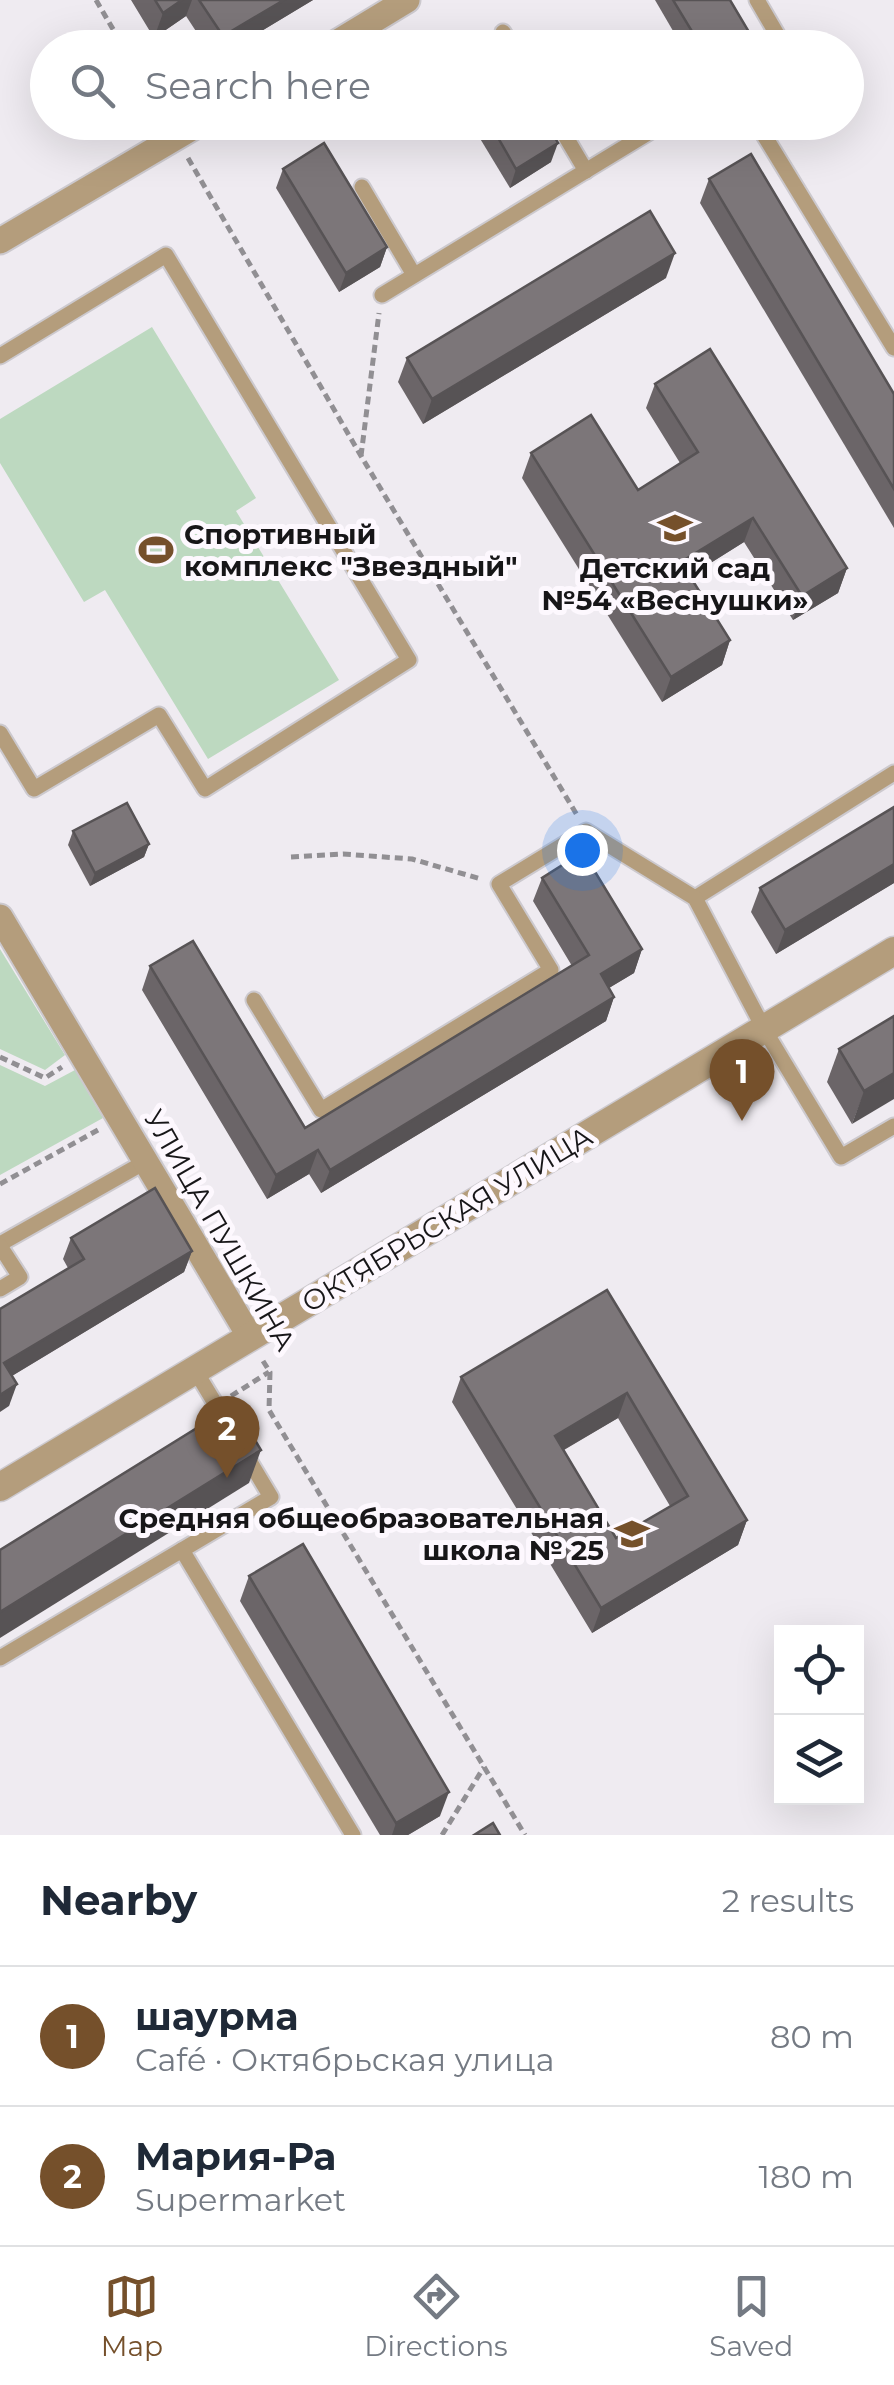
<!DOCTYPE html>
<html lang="en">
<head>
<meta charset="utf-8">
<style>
  :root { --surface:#fff; --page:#f2f2f3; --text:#1f2937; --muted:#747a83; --line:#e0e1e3; --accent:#75502b }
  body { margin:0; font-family:Montserrat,sans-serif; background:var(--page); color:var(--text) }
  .controls { position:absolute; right:30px; bottom:30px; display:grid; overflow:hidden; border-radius:0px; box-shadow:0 10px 40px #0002 }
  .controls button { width:90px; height:90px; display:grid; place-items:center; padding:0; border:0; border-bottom:2px solid var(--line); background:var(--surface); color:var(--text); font:50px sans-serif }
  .you { position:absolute; left:582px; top:850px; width:35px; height:35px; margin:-25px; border:8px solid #fff; border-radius:50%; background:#1a73e8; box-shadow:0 0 0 15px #1a73e833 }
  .badge { display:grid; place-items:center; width:65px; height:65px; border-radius:50%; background:var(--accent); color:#fff; font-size:32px; font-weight:700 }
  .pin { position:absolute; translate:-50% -82px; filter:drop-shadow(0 2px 5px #0008) }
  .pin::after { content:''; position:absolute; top:52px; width:35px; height:30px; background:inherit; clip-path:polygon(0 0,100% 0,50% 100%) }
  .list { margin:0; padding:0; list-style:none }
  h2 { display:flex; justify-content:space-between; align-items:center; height:130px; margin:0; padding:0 40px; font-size:42px }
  h2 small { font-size:32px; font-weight:400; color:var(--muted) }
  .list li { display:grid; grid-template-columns:65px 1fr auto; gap:30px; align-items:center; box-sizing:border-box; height:140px; padding:0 40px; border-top:2px solid var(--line) }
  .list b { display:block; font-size:38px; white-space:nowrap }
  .list p { margin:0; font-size:32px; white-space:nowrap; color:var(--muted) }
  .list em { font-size:32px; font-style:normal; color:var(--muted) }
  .icon { flex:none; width:55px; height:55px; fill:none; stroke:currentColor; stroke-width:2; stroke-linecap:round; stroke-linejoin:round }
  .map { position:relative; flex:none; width:894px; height:1835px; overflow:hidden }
  .search { position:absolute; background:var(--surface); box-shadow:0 10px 40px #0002; left:30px; right:30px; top:30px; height:110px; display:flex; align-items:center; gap:25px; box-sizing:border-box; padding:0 35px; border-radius:55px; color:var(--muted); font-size:38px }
  .sheet { height:410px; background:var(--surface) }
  nav { display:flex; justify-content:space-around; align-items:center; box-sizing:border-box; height:140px; border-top:2px solid var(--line); background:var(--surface); font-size:28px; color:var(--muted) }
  nav a { display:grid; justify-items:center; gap:5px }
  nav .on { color:var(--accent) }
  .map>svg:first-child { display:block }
</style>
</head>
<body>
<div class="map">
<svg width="894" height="1835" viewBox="0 0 894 1835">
  <rect width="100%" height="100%" fill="#efebf1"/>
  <!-- green -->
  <g fill="#bdd9c0">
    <path d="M 152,327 L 256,498 L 236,511 L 339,680 L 208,759 L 105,590 L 84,602 L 0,463 L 0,419 Z"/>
    <path d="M 0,949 L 65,1055 L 45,1070 L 0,1049 Z"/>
    <path d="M 0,1065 L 45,1086 L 75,1070 L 103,1118 L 0,1175 Z"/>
  </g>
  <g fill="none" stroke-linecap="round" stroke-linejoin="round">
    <!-- service casing -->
    <g stroke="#ccc9ce" stroke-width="19">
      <g id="service">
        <path d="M 757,0 L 785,48"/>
        <path d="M 503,32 L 513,48"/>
        <path d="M 557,122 L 586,171"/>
        <path d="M 756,122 L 894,348"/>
        <path d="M 362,187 L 414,275"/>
        <path d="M 382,295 L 666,122"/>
        <path d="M 0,356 L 166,255 L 409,660 L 205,789 L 159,715 L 34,789 L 0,733"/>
        <path d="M 695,898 L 894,773"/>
        <path d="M 254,1000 L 321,1110 L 551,970 L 499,884 L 586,831 L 695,898 L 764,1029 L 841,1157 L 894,1126"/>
        <path d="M 0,1244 L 145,1162"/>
        <path d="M 0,1246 L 20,1277 L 0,1289"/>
        <path d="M 195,1370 L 230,1428"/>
        <path d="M 182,1550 L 271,1497 L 244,1452"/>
        <path d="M 0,1658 L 182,1550 L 353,1835"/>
      </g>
    </g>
    <!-- pedestrian casing -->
    <g stroke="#ccc9ce" stroke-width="29">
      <g id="pedestrian">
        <path d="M 328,48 L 407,0"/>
        <path d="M 0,241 L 202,122"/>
        <path d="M 0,917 L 250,1337"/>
      </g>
    </g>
    <!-- minor casing -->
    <g stroke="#ccc9ce" stroke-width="31">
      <path id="minor" d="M 0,1487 L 894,951"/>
    </g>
    <!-- path -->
    <g stroke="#918f93" stroke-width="5" stroke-dasharray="8 5" stroke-linecap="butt">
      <path d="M 96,0 L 124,48"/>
      <path d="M 188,158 L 361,456 L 577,815"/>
      <path d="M 361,456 L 379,313"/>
      <path d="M 291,857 L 343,854 L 412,859 L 481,879"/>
      <path d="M 0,1057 L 45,1078 L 62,1067"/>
      <path d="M 0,1184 L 98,1130"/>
      <path d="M 263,1361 L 270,1372 L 269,1410 L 525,1835"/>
      <path d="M 231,1396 L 269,1372"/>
      <path d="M 442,1835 L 484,1767"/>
    </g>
    <!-- service -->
    <use href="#service" stroke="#b49d7c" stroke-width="15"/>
    <!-- pedestrian -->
    <use href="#pedestrian" stroke="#b49d7c" stroke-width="25"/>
    <!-- minor -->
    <use href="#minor" stroke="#b49d7c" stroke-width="28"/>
  </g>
  <!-- wall -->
  <g fill="#6b6568" fill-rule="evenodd">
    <path d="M 131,0 L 313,0 L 233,48 L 207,48 L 186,16 L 154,38 Z"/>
    <path d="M 655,0 L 730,0 L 749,32 L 743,48 L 683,48 Z"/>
    <path d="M 470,122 L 546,122 L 551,162 L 510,188 Z"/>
    <path d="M 283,169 L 387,247 L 380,267 L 339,292 L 276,188 Z"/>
    <path d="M 709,179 L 894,394 L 894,528 L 700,203 Z"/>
    <path d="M 666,278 L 423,424 L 398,382 L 407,358 Z"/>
    <path d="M 655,384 L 847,568 L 838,593 L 793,620 L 744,542 L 690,576 L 730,640 L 722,665 L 662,702 L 522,478 L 531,453 L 638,490 L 680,463 L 646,408 Z"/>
    <path d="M 894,807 L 894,883 L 776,954 L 751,912 L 760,888 Z"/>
    <path d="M 73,831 L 149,844 L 144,857 L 90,886 L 68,845 Z"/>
    <path d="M 542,878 L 642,949 L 634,973 L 609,988 L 614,997 L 606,1021 L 321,1193 L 309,1174 L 267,1199 L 142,990 L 150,966 L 305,1128 L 572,966 L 533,901 Z"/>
    <path d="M 894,1016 L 852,1124 L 827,1082 L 839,1049 Z"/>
    <path d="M 71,1238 L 192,1251 L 184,1272 L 12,1376 L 9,1406 L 0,1309 L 68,1268 L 63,1259 Z"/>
    <path d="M 607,1290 L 747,1520 L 738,1545 L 592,1633 L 452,1402 L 461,1377 ZM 618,1418 L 670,1506 L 616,1538 L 564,1450 Z"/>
    <path d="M 249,1576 L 440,1816 L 408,1835 L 380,1835 L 240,1601 Z"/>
  </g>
  <!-- shaded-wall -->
  <g fill="#575355">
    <path d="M 182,0 L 192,0 L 186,16 L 154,38 L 163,13 Z"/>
    <path d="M 284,0 L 313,0 L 233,48 L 219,48 L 223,36 Z"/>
    <path d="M 749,32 L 743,48 L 723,48 Z"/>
    <path d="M 558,143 L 551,162 L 510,188 L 516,169 Z"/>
    <path d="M 387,247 L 380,267 L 339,292 L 346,273 Z"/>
    <path d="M 675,253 L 666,278 L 423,424 L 432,399 Z"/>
    <path d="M 753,518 L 744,542 L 672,587 L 681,562 Z"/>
    <path d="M 847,568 L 838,593 L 793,620 L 802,596 Z"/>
    <path d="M 730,640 L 722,665 L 662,702 L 671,677 Z"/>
    <path d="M 149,844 L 144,857 L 90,886 L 95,873 Z"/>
    <path d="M 894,864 L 894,883 L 776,954 L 785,930 Z"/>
    <path d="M 642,949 L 634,973 L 592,998 L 601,974 Z"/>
    <path d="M 614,997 L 606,1021 L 321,1193 L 330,1170 Z"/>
    <path d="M 894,1073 L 894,1099 L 852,1124 L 864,1091 Z"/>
    <path d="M 318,1150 L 309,1174 L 267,1199 L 276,1175 Z"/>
    <path d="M 192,1251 L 184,1272 L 0,1383 L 4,1363 Z"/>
    <path d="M 17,1384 L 9,1406 L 0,1412 L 0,1395 Z"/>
    <path d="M 627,1393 L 618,1418 L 546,1460 L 555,1436 Z"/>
    <path d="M 261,1450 L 249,1483 L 0,1638 L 0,1612 Z"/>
    <path d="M 747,1520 L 738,1545 L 592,1633 L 601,1608 Z"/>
    <path d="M 449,1792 L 440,1816 L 408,1835 L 392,1835 L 396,1823 Z"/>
  </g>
  <!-- building -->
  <g fill="#7c7679" stroke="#575355" stroke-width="2.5" fill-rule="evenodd">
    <path d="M 155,0 L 182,0 L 163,13 Z"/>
    <path d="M 199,0 L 284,0 L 223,36 Z"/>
    <path d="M 673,0 L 730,0 L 749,32 L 723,48 L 702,48 Z"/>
    <path d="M 495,38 L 501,48 L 481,48 Z"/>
    <path d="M 489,122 L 546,122 L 558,143 L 516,169 Z"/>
    <path d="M 324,143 L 387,247 L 346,273 L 283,169 Z"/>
    <path d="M 751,154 L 894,394 L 894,489 L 709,179 Z"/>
    <path d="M 650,211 L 675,253 L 432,399 L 407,358 Z"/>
    <path d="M 710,349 L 847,568 L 802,596 L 753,518 L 681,562 L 730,640 L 671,677 L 531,453 L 591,415 L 638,490 L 698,452 L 655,384 Z"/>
    <path d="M 127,803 L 149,844 L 95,873 L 73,831 Z"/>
    <path d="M 894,807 L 894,864 L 785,930 L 760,888 Z"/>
    <path d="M 583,852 L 642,949 L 601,974 L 614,997 L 330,1170 L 318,1150 L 276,1175 L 150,966 L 193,941 L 305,1128 L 589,955 L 542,878 Z"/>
    <path d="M 894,1016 L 894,1073 L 864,1091 L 839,1049 Z"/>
    <path d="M 155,1188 L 192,1251 L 4,1363 L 17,1384 L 0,1395 L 0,1309 L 84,1259 L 71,1238 Z"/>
    <path d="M 607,1290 L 747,1520 L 601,1608 L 461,1377 ZM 627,1393 L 688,1496 L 616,1538 L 555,1436 Z"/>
    <path d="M 234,1405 L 261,1450 L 0,1612 L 0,1550 Z"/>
    <path d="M 303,1544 L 449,1792 L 396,1823 L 249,1576 Z"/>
    <path d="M 493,1823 L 500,1835 L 474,1835 Z"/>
  </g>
  <!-- icons -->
  <defs>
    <g id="school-bare" transform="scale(2.7)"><path d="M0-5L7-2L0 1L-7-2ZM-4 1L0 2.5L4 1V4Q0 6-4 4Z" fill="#75502b" stroke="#fdf8fe" stroke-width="2.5" paint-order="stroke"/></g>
    <g id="stadium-bare" transform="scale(2.7)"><path d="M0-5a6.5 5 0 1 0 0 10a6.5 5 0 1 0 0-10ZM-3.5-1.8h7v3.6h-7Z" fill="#75502b" stroke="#fdf8fe" stroke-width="2.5" paint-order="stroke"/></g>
  </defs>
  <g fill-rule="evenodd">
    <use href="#school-bare" x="675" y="528"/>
    <use href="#stadium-bare" x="156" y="550"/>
    <use href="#school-bare" x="632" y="1534"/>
  </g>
  <g text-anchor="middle" stroke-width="10" stroke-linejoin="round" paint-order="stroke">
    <!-- poi labels -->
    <g font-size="28" font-weight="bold" fill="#171618" stroke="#fdf8fe" text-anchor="start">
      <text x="184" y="544">Спортивный<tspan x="184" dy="32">комплекс "Звездный"</tspan></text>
      <text x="675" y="578" text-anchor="middle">Детский сад<tspan x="675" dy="32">№54 «Веснушки»</tspan></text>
      <text x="604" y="1528" text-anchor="end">Средняя общеобразовательная<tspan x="604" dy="32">школа № 25</tspan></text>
    </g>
    <!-- street labels -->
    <g font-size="28" fill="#171618" stroke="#fdf8fe">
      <text transform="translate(447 1219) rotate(-31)" y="10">ОКТЯБРЬСКАЯ УЛИЦА</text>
      <text transform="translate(220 1230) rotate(60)" y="10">УЛИЦА ПУШКИНА</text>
    </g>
  </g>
</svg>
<div class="controls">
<button><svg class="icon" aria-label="locate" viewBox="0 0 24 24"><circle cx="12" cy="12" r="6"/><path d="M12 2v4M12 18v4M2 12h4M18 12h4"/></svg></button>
<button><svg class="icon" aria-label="layers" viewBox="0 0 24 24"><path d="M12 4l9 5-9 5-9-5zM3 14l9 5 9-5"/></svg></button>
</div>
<div class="you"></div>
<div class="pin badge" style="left:742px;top:1121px">1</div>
<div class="pin badge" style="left:227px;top:1478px">2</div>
<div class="search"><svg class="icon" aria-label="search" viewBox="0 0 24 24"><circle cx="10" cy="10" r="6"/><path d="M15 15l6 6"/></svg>Search here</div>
</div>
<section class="sheet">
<h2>Nearby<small>2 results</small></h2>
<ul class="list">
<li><span class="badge">1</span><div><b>шаурма</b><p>Café · Октябрьская улица</p></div><em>80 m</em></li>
<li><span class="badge">2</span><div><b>Мария-Ра</b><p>Supermarket</p></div><em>180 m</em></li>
</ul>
</section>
<nav>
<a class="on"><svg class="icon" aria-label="map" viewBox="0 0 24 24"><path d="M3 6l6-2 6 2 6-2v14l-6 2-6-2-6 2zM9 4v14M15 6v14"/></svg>Map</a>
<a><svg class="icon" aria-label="directions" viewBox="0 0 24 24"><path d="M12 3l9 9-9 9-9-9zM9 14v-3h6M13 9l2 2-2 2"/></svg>Directions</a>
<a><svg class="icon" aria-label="saved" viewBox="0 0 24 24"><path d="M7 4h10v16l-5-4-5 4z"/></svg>Saved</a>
</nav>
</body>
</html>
